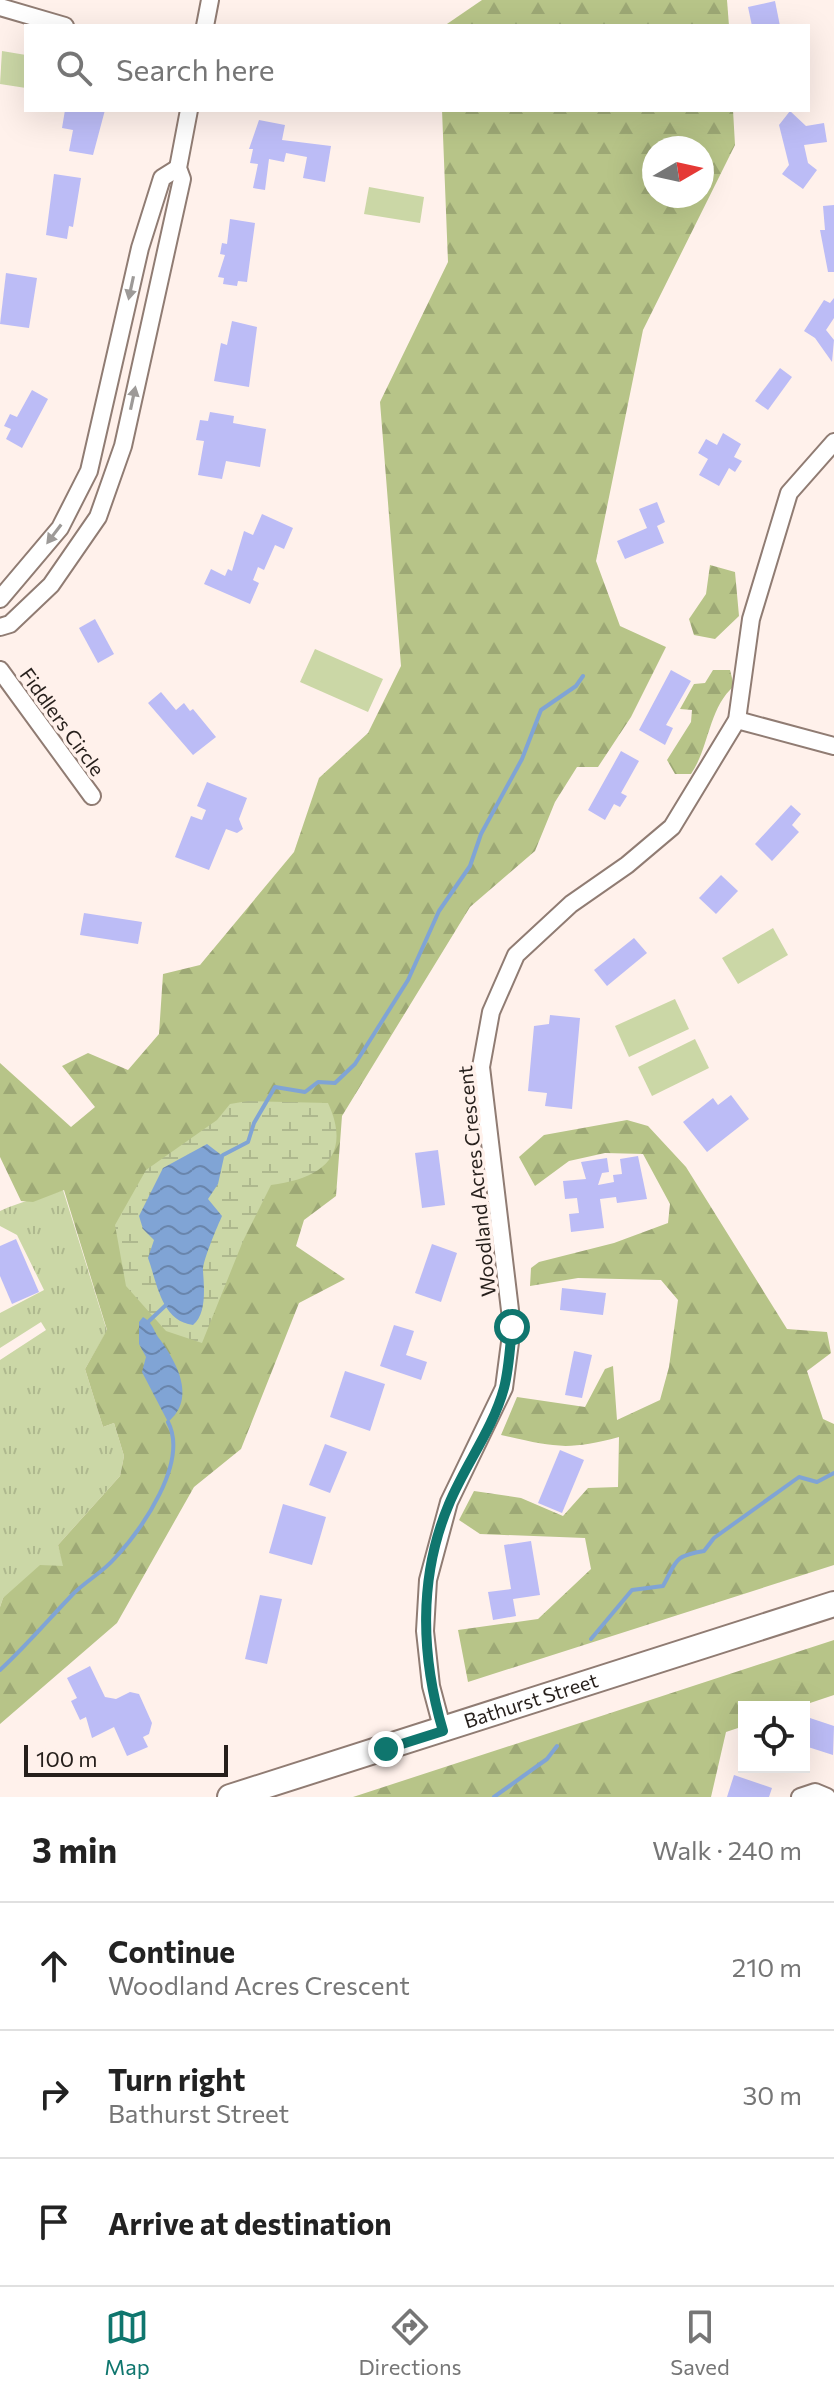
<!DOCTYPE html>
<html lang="en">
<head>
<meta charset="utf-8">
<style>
  :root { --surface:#fff; --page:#f2f2f2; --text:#222; --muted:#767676; --line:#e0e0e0; --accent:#0f766e }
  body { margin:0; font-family:Commissioner,sans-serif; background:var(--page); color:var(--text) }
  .controls { position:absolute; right:24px; bottom:24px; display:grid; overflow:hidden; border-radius:0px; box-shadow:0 8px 32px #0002 }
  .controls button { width:72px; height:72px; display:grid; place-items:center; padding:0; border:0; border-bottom:2px solid var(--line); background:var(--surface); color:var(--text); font:40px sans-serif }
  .compass { position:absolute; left:642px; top:136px; width:72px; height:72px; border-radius:50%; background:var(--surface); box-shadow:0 8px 32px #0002; rotate:81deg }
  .scale { position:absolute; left:24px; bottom:20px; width:204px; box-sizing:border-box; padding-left:8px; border:4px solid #261f1b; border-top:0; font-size:22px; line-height:28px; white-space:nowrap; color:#261f1b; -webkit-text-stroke:6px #fff1eb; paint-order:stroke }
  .stop { position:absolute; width:24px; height:24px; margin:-18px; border:6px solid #0f766e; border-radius:50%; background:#fff }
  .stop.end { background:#0f766e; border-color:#fff; box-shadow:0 2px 8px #0008 }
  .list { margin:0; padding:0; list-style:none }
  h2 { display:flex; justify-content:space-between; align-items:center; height:104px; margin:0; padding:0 32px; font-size:34px }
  h2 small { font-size:26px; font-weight:400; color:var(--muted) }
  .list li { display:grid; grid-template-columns:52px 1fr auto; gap:24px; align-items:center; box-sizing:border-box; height:128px; padding:0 32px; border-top:2px solid var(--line) }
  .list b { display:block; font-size:30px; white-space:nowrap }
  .list p { margin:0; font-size:26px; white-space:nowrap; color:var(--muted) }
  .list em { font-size:26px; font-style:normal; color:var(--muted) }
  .icon { flex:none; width:44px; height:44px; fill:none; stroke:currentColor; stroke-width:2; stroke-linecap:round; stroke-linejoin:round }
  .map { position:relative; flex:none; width:834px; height:1797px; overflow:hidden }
  .search { position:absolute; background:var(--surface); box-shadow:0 8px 32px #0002; left:24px; right:24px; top:24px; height:88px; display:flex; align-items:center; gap:20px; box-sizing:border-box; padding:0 28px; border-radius:0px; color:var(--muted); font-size:30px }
  .sheet { height:488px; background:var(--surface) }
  nav { display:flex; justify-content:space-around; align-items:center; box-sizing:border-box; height:112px; border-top:2px solid var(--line); background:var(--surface); font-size:22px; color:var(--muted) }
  nav a { display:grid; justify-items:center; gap:4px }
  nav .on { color:var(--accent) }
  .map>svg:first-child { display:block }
</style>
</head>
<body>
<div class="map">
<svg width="834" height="1797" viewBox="0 0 834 1797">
  <defs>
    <pattern id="grass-tufts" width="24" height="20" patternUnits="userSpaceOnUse" patternTransform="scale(2)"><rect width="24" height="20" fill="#cbd7a6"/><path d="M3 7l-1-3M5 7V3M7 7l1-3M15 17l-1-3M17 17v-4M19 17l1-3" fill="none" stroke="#aeb88e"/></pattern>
    <pattern id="forest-firs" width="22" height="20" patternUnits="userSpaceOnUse" patternTransform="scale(2)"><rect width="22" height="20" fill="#b7c488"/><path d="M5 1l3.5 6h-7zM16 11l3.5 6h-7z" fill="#9da875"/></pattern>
    <pattern id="wetland-marsh" width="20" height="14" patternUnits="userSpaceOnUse" patternTransform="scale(2)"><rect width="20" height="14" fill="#cbd7a6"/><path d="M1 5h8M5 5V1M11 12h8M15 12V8" fill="none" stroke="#aeb88e"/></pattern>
    <pattern id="water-waves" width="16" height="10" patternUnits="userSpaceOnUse" patternTransform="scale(2)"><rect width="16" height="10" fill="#80a4d5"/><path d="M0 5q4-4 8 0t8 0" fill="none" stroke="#6985ac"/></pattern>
  </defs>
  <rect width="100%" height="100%" fill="#fff1eb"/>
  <!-- grass -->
  <path fill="url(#grass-tufts)" d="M 63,1190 L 107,1331 L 85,1369 L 103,1427 L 114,1423 L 124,1456 L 120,1476 L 58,1545 L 64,1566 L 3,1598 L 0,1607 L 0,1360 L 46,1330 L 41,1322 L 0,1348 L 0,1313 L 44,1290 L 17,1235 L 0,1226 L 0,1211 C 21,1201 41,1198 63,1190 Z"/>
  <!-- forest -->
  <g fill="url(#forest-firs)" fill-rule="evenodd">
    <path d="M 482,0 L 727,0 L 729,26 L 444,26 Z"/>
    <path d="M 442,110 L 733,110 L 735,145 L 643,330 L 596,561 L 620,626 L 666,647 L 631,717 L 598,767 L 577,767 L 555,802 L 535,851 L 470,907 L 342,1116 L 336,1196 L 304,1220 L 296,1246 L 345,1279 L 299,1303 L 241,1449 L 194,1487 L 117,1623 L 0,1724 L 0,1607 L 3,1598 L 40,1565 L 63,1566 L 58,1545 L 120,1476 L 124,1456 L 114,1423 L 103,1427 L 85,1369 L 107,1330 L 64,1190 L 33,1202 L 21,1201 L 0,1157 L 0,1063 L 71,1127 L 95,1107 L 62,1066 L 88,1053 L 128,1070 L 159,1034 L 163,974 L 200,965 L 294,852 L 319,778 L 368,733 L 401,666 L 380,402 L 448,262 ZM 654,148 L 702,148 L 702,196 L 654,196 Z"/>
    <path d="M 710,565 L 735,572 L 739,616 L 715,639 L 694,635 L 689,619 L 706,594 Z"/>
    <path d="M 713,670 L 730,670 L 734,686 C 708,709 710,746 691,774 L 675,774 L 667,760 L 691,722 L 692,710 L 680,709 L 694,684 L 705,683 Z"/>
    <path d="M 627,1120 L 648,1126 L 686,1167 L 787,1329 L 827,1332 L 831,1353 L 807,1371 L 823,1419 L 834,1424 L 834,1565 L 468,1682 L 458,1630 L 538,1619 L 591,1569 L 585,1538 L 480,1534 L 459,1520 L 474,1491 L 521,1498 L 563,1516 L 588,1488 L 618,1487 L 619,1437 C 567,1451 553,1447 501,1435 L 517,1397 L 585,1407 L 605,1369 L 613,1366 L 617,1420 L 660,1400 L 669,1367 L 678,1300 L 661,1280 L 578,1278 L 530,1286 L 531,1268 L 539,1262 L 614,1243 L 668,1223 L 670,1204 L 643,1154 L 605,1153 L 569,1161 L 535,1186 L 519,1157 L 544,1135 Z"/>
    <path d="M 834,1640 L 834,1695 L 798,1707 L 744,1707 L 744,1726 L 726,1732 L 711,1797 L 353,1797 Z"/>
  </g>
  <!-- wetland -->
  <path fill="url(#wetland-marsh)" d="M 248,1101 L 328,1103 C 353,1157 320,1179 271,1185 L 243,1241 L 202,1343 L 166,1331 L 126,1286 L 115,1225 L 146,1170 L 217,1120 L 230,1104 Z"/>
  <!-- pitch -->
  <g fill="#cbd7a6">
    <path d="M 2,51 L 26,55 L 26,88 L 0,84 Z"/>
    <path d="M 369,187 L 424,197 L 420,223 L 364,214 Z"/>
    <path d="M 315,649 L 383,679 L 368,712 L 300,682 Z"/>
    <path d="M 773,928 L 788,955 L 738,984 L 722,958 Z"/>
    <path d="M 675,999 L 689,1029 L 629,1057 L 615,1026 Z"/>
    <path d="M 695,1039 L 709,1068 L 652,1096 L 638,1067 Z"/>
  </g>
  <!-- water -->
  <g fill="url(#water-waves)">
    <path d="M 207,1144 L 224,1157 L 218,1184 L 208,1199 L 222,1216 C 218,1225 202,1262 203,1271 C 204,1286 207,1314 193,1325 C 161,1321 157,1282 148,1258 L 154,1240 L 143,1229 L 139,1216 L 163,1168 Z"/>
    <path d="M 143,1317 C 152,1322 153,1329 158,1337 C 175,1359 198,1398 168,1422 L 142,1372 L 146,1357 L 139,1344 L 139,1322 Z"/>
  </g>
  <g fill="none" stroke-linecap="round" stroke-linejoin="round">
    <!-- stream -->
    <g stroke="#80a4d5" stroke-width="4">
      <path d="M 223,1155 L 248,1142 L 254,1123 L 275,1087 L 305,1092 L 318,1082 L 335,1083 L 355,1064 L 408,980 L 439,911 L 470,866 L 481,834 L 522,759 L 541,710 L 576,686 L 583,676"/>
      <path d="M 149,1321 L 166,1305"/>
      <path d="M 591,1639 L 632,1590 L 663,1586 C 677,1561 673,1556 704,1551 L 714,1538 L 799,1477 L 817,1482 L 834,1473"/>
      <path d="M 0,1670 C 26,1646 48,1620 73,1594 C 86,1581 103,1572 115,1558 C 142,1529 189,1462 168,1422"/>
      <path d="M 494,1797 L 547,1759 L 557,1746"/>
    </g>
  </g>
  <!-- building -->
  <g fill="#bcbcf6">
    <path d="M 775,1 L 780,26 L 752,26 L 748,7 Z"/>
    <path d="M 65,110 L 105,110 L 93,155 L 69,151 L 73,130 L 62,128 Z"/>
    <path d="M 790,111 L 806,126 L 824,123 L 827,142 L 804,145 L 808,163 L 817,170 L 803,189 L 782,174 L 789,165 L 779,125 Z"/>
    <path d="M 259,120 L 285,125 L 282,140 L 331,146 L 325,182 L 303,178 L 307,157 L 286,153 L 284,162 L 269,159 L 265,190 L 253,188 L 258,164 L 250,163 L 253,149 L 249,149 Z"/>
    <path d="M 54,174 L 81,178 L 73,227 L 69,226 L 67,239 L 46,235 Z"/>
    <path d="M 834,205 L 834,272 L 828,272 L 820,230 L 825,230 L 823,206 Z"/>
    <path d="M 230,219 L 255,223 L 247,282 L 238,281 L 237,286 L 223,284 L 224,278 L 218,277 L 225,255 L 220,254 L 222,243 L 227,244 Z"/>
    <path d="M 6,273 L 37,278 L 29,328 L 0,324 Z"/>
    <path d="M 834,298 L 834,318 L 826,330 L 834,340 L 832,362 L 815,338 L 804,331 L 824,300 L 830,303 Z"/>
    <path d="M 232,321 L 257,327 L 249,387 L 214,381 L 221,343 L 227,345 Z"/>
    <path d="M 780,368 L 792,377 L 768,410 L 755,401 Z"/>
    <path d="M 32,390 L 48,399 L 22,448 L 6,439 L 11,429 L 4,426 L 10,414 L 17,417 Z"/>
    <path d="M 210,412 L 234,416 L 233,423 L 266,429 L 260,467 L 226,461 L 222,479 L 198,475 L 204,441 L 196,440 L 200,420 L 208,421 Z"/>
    <path d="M 723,433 L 741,444 L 734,457 L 742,461 L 735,472 L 729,468 L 719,486 L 699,475 L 708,459 L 698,453 L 706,439 L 717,445 Z"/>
    <path d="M 657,502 L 665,522 L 657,526 L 664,543 L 625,559 L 617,541 L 647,528 L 639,509 Z"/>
    <path d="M 262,514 L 293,528 L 284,549 L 275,545 L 264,570 L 258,567 L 253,580 L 259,583 L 250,604 L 204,584 L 211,569 L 225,576 L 228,569 L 232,571 L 244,531 L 253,535 Z"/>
    <path d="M 95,619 L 114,654 L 98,663 L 79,628 Z"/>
    <path d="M 671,670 L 691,681 L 666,725 L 673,728 L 665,745 L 639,730 Z"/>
    <path d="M 161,692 L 176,710 L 184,703 L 190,711 L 193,709 L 216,737 L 193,755 L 148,703 Z"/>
    <path d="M 621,751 L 639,761 L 621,793 L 627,796 L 620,807 L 614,804 L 605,820 L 588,810 Z"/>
    <path d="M 207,782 L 247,798 L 239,819 L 243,829 L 237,833 L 226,829 L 209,870 L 175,857 L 191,816 L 202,820 L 206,810 L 197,806 Z"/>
    <path d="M 791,805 L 801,814 L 792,825 L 799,832 L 772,861 L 755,844 Z"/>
    <path d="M 721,875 L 738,891 L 716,914 L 699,898 Z"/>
    <path d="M 84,913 L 142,922 L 138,944 L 80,935 Z"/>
    <path d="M 634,938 L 647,953 L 607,986 L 594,970 Z"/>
    <path d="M 550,1015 L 580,1018 L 572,1109 L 545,1106 L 547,1093 L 528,1091 L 534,1026 L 549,1024 Z"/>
    <path d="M 731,1095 L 749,1119 L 707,1152 L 683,1122 L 713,1098 L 718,1105 Z"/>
    <path d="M 438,1150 L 445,1205 L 422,1208 L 415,1153 Z"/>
    <path d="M 638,1156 L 647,1199 L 617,1203 L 616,1197 L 600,1199 L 604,1228 L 571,1232 L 569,1214 L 579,1213 L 577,1198 L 565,1199 L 563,1181 L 586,1179 L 581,1162 L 607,1158 L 609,1172 L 602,1173 L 598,1185 L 614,1182 L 613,1175 L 622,1174 L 620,1159 Z"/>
    <path d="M 16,1239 L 39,1292 L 12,1304 L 0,1276 L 0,1246 Z"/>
    <path d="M 432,1244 L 457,1253 L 441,1302 L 415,1293 Z"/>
    <path d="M 562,1288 L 606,1293 L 603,1315 L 560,1310 Z"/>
    <path d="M 394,1325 L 414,1331 L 406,1355 L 427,1362 L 421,1380 L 380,1366 Z"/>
    <path d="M 574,1351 L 592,1355 L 582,1398 L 565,1395 Z"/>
    <path d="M 345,1371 L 385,1384 L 370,1431 L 330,1417 Z"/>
    <path d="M 325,1444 L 347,1452 L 330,1493 L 309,1485 Z"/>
    <path d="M 560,1450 L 584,1460 L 562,1513 L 538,1503 Z"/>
    <path d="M 283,1504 L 326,1517 L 312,1565 L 269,1553 Z"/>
    <path d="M 531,1541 L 540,1595 L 513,1599 L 516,1616 L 493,1620 L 488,1592 L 511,1589 L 504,1545 Z"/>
    <path d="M 260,1595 L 282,1599 L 267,1664 L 245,1659 Z"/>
    <path d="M 90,1666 L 105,1697 L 116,1699 L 130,1692 L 139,1694 L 152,1723 L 149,1734 L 143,1737 L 148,1747 L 127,1756 L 114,1727 L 92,1738 L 86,1717 L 80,1720 L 71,1701 L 77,1698 L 67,1678 Z"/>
    <path d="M 804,1716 L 834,1726 L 833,1755 L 808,1747 L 810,1741 L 804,1740 Z"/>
    <path d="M 734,1775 L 772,1788 L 769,1797 L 727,1797 Z"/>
  </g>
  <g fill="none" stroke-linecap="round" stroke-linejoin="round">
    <!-- minor casing -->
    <g stroke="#907c73" stroke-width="20">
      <g id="minor">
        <path d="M 0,7 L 65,26"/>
        <path d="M 205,26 L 210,0"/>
        <path d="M 0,599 L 60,528 L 89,471 L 140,248 L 162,178 L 178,168"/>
        <path d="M 0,627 L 10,624 L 51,585 L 98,517 L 123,446 L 182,179 L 178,168 L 189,110"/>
        <path d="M 0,670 L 92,796"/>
        <path d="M 737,720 L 834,746"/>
        <path d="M 443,1731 L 431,1686 L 425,1631 L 428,1580 L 449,1502 L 504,1388 L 512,1327 L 481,1067 L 491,1012 L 516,955 L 571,904 L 627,865 L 672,827 L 737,720 L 751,619 L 789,493 L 834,442"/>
        <path d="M 800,1797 L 815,1792 L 827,1797"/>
      </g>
    </g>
    <!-- secondary casing -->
    <g stroke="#907c73" stroke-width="28">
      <g id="secondary">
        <path id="s1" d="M 230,1797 L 834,1604"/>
      </g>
    </g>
    <!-- minor -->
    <use href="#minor" stroke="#fff" stroke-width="16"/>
    <!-- secondary -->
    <use href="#secondary" stroke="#fff" stroke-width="24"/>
  </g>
  <!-- one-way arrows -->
  <defs><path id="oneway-solid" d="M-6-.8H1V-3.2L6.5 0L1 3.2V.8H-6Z" transform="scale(2)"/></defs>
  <g fill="#9d9a98">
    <use href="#oneway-solid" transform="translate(131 288) rotate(102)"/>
    <use href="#oneway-solid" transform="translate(133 398) rotate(-78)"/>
    <use href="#oneway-solid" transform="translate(54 534) rotate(127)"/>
  </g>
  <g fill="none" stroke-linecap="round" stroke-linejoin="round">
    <!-- route -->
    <path stroke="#0f766e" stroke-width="10" d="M 386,1749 L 443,1731 C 421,1657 418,1577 449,1504 C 465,1465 493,1429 504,1388 C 509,1369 510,1347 512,1327"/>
  </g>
  <g text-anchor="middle" stroke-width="7" stroke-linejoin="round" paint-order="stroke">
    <!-- street labels -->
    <g font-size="20" fill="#261f1b" stroke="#fff1eb">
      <text transform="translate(62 722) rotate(54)" y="7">Fiddlers Circle</text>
      <text transform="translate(477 1181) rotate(-96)" y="7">Woodland Acres Crescent</text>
      <text dy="7" stroke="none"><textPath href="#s1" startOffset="316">Bathurst Street</textPath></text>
    </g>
  </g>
</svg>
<div class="controls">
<button><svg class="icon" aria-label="locate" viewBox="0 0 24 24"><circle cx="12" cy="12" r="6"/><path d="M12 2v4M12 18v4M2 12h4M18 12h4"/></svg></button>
</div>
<svg class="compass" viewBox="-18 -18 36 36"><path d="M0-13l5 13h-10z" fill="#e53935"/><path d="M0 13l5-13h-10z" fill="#767676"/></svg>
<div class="scale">100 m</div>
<div class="stop" style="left:512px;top:1327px"></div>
<div class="stop end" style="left:386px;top:1749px"></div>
<div class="search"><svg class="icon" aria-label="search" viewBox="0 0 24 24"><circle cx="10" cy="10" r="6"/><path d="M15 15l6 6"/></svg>Search here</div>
</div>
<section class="sheet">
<h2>3 min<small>Walk · 240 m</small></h2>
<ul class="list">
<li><svg class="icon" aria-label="ahead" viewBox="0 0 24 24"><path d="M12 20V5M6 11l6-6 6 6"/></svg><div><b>Continue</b><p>Woodland Acres Crescent</p></div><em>210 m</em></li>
<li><svg class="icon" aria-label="right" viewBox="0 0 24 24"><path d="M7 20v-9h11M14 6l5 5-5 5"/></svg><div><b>Turn right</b><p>Bathurst Street</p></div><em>30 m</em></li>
<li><svg class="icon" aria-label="arrive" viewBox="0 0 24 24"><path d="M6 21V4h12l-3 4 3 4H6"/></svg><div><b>Arrive at destination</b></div></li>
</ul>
</section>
<nav>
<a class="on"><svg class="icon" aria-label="map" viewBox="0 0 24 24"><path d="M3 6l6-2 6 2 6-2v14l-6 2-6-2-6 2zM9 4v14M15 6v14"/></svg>Map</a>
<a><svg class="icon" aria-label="directions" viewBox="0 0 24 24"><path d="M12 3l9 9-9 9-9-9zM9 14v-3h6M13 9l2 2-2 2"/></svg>Directions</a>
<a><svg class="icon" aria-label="saved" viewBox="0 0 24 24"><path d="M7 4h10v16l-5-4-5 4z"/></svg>Saved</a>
</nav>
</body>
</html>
